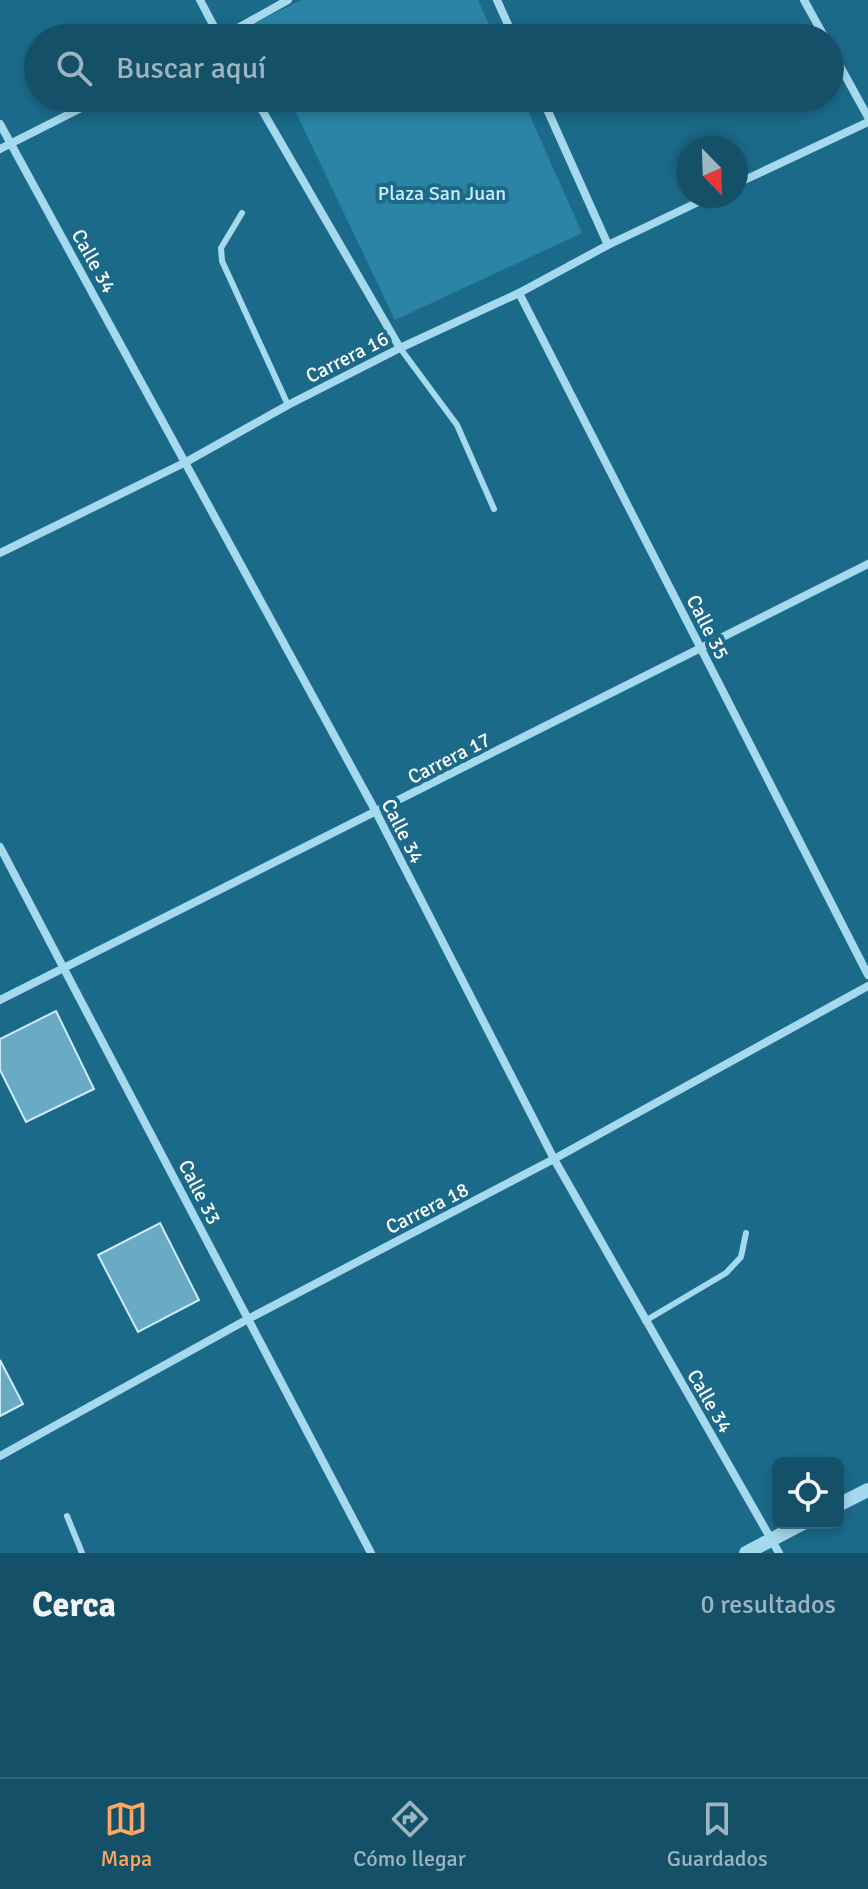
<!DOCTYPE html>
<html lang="es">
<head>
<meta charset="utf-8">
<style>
  :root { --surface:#145068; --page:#1d576e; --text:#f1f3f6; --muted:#9db5c0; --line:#33677c; --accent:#fea662 }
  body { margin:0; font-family:Signika,sans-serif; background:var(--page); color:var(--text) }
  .controls { position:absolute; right:24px; bottom:24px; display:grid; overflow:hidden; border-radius:12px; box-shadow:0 4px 12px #0003 }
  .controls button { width:72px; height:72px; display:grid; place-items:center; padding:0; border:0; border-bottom:2px solid var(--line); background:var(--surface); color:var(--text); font:40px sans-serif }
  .compass { position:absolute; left:676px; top:136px; width:72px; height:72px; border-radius:50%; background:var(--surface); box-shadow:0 4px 12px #0003; rotate:157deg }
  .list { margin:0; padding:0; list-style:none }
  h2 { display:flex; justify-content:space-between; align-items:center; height:104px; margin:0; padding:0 32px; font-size:34px }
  h2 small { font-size:26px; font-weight:400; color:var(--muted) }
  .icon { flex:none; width:44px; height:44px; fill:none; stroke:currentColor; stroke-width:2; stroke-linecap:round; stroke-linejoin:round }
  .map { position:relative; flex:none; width:868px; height:1553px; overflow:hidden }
  .search { position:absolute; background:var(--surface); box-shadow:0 4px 12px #0003; left:24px; right:24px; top:24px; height:88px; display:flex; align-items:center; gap:20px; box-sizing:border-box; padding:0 28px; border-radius:44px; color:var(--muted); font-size:30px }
  .sheet { height:224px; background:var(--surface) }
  nav { display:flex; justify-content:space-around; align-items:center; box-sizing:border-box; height:112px; border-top:2px solid var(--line); background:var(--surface); font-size:22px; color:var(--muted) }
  nav a { display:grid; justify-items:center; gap:4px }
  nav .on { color:var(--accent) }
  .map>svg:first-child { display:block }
</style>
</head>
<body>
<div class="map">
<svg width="868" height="1553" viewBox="0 0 868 1553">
  <rect width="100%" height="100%" fill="#1b6a8a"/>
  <!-- green -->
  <g fill="#2b84a6">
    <path d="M 301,0 L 478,0 L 495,38 L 260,38 L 253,24 Z"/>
    <path d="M 289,98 L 522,98 L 582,233 L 395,320 Z"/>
  </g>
  <!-- building -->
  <g fill="#6aaac2" stroke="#cbedf9" stroke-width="2">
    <path d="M 56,1011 L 94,1089 L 26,1122 L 0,1070 L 0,1039 Z"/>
    <path d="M 160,1223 L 199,1300 L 138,1332 L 98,1255 Z"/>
    <path d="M 0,1360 L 23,1404 L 0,1416 Z"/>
  </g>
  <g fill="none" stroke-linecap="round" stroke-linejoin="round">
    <!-- service -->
    <g stroke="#a5d9ed" stroke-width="6">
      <path d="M 242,213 L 221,248 L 222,261 L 288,405"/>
      <path d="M 400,348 L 457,425 L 494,509"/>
      <path d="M 645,1321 L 726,1273 L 741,1257 L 746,1233"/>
      <path d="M 67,1516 L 82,1553"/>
    </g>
    <!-- minor -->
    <g stroke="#a5d9ed" stroke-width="8">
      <path d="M 200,0 L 220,38"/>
      <path d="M 497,0 L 514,38"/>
      <path d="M 804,0 L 825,38"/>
      <path d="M 220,38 L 288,0"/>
      <path d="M 830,48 L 868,117"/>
      <path d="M 255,98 L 400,348"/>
      <path d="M 542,98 L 608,245"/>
      <path d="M 0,124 L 376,812 L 554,1159 L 779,1553"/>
      <path d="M 0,149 L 101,98"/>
      <path d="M 736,184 L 868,122"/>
      <path d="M 519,293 L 868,975"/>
      <path d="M 0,553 L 186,462 L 288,405 L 400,348 L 519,293 L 608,245 L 711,196"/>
      <path d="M 0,847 L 371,1553"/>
      <path d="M 0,1000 L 868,564"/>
      <path d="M 0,1456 L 248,1319 L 554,1159 L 868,986"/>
    </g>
    <!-- tertiary -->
    <g stroke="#a5d9ed" stroke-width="14">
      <path d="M 838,1505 L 868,1490"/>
      <path d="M 746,1553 L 803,1523"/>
    </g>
  </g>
  <g text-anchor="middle" stroke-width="8" stroke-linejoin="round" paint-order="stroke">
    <!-- park labels -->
    <g font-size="20" fill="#cbedf9" stroke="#1b6a8a">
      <text x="442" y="200">Plaza San Juan</text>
    </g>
    <!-- street labels -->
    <g font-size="20" fill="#fff" stroke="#1b6a8a">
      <text transform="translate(94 261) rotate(61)" y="7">Calle 34</text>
      <text transform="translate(347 357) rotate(-27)" y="7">Carrera 16</text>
      <text transform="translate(708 627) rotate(63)" y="7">Calle 35</text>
      <text transform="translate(449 758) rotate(-27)" y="7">Carrera 17</text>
      <text transform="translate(403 831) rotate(63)" y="7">Calle 34</text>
      <text transform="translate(200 1192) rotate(63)" y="7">Calle 33</text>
      <text transform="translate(427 1208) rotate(-27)" y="7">Carrera 18</text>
      <text transform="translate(710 1401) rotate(60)" y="7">Calle 34</text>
    </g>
  </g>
</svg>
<div class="controls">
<button><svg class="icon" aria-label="locate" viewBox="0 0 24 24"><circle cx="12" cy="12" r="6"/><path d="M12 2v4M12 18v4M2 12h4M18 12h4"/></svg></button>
</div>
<svg class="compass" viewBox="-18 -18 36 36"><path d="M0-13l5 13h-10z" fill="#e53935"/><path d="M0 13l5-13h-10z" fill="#9db5c0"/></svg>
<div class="search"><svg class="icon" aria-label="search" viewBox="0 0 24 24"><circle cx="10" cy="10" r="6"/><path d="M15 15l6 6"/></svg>Buscar aquí</div>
</div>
<section class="sheet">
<h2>Cerca<small>0 resultados</small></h2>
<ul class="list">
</ul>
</section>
<nav>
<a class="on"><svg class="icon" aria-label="map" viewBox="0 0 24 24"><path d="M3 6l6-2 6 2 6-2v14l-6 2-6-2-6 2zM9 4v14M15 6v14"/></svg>Mapa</a>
<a><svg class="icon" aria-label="directions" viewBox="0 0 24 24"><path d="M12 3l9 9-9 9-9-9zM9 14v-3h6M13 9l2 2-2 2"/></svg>Cómo llegar</a>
<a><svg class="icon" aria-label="saved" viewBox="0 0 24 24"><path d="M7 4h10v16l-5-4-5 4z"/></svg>Guardados</a>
</nav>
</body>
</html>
